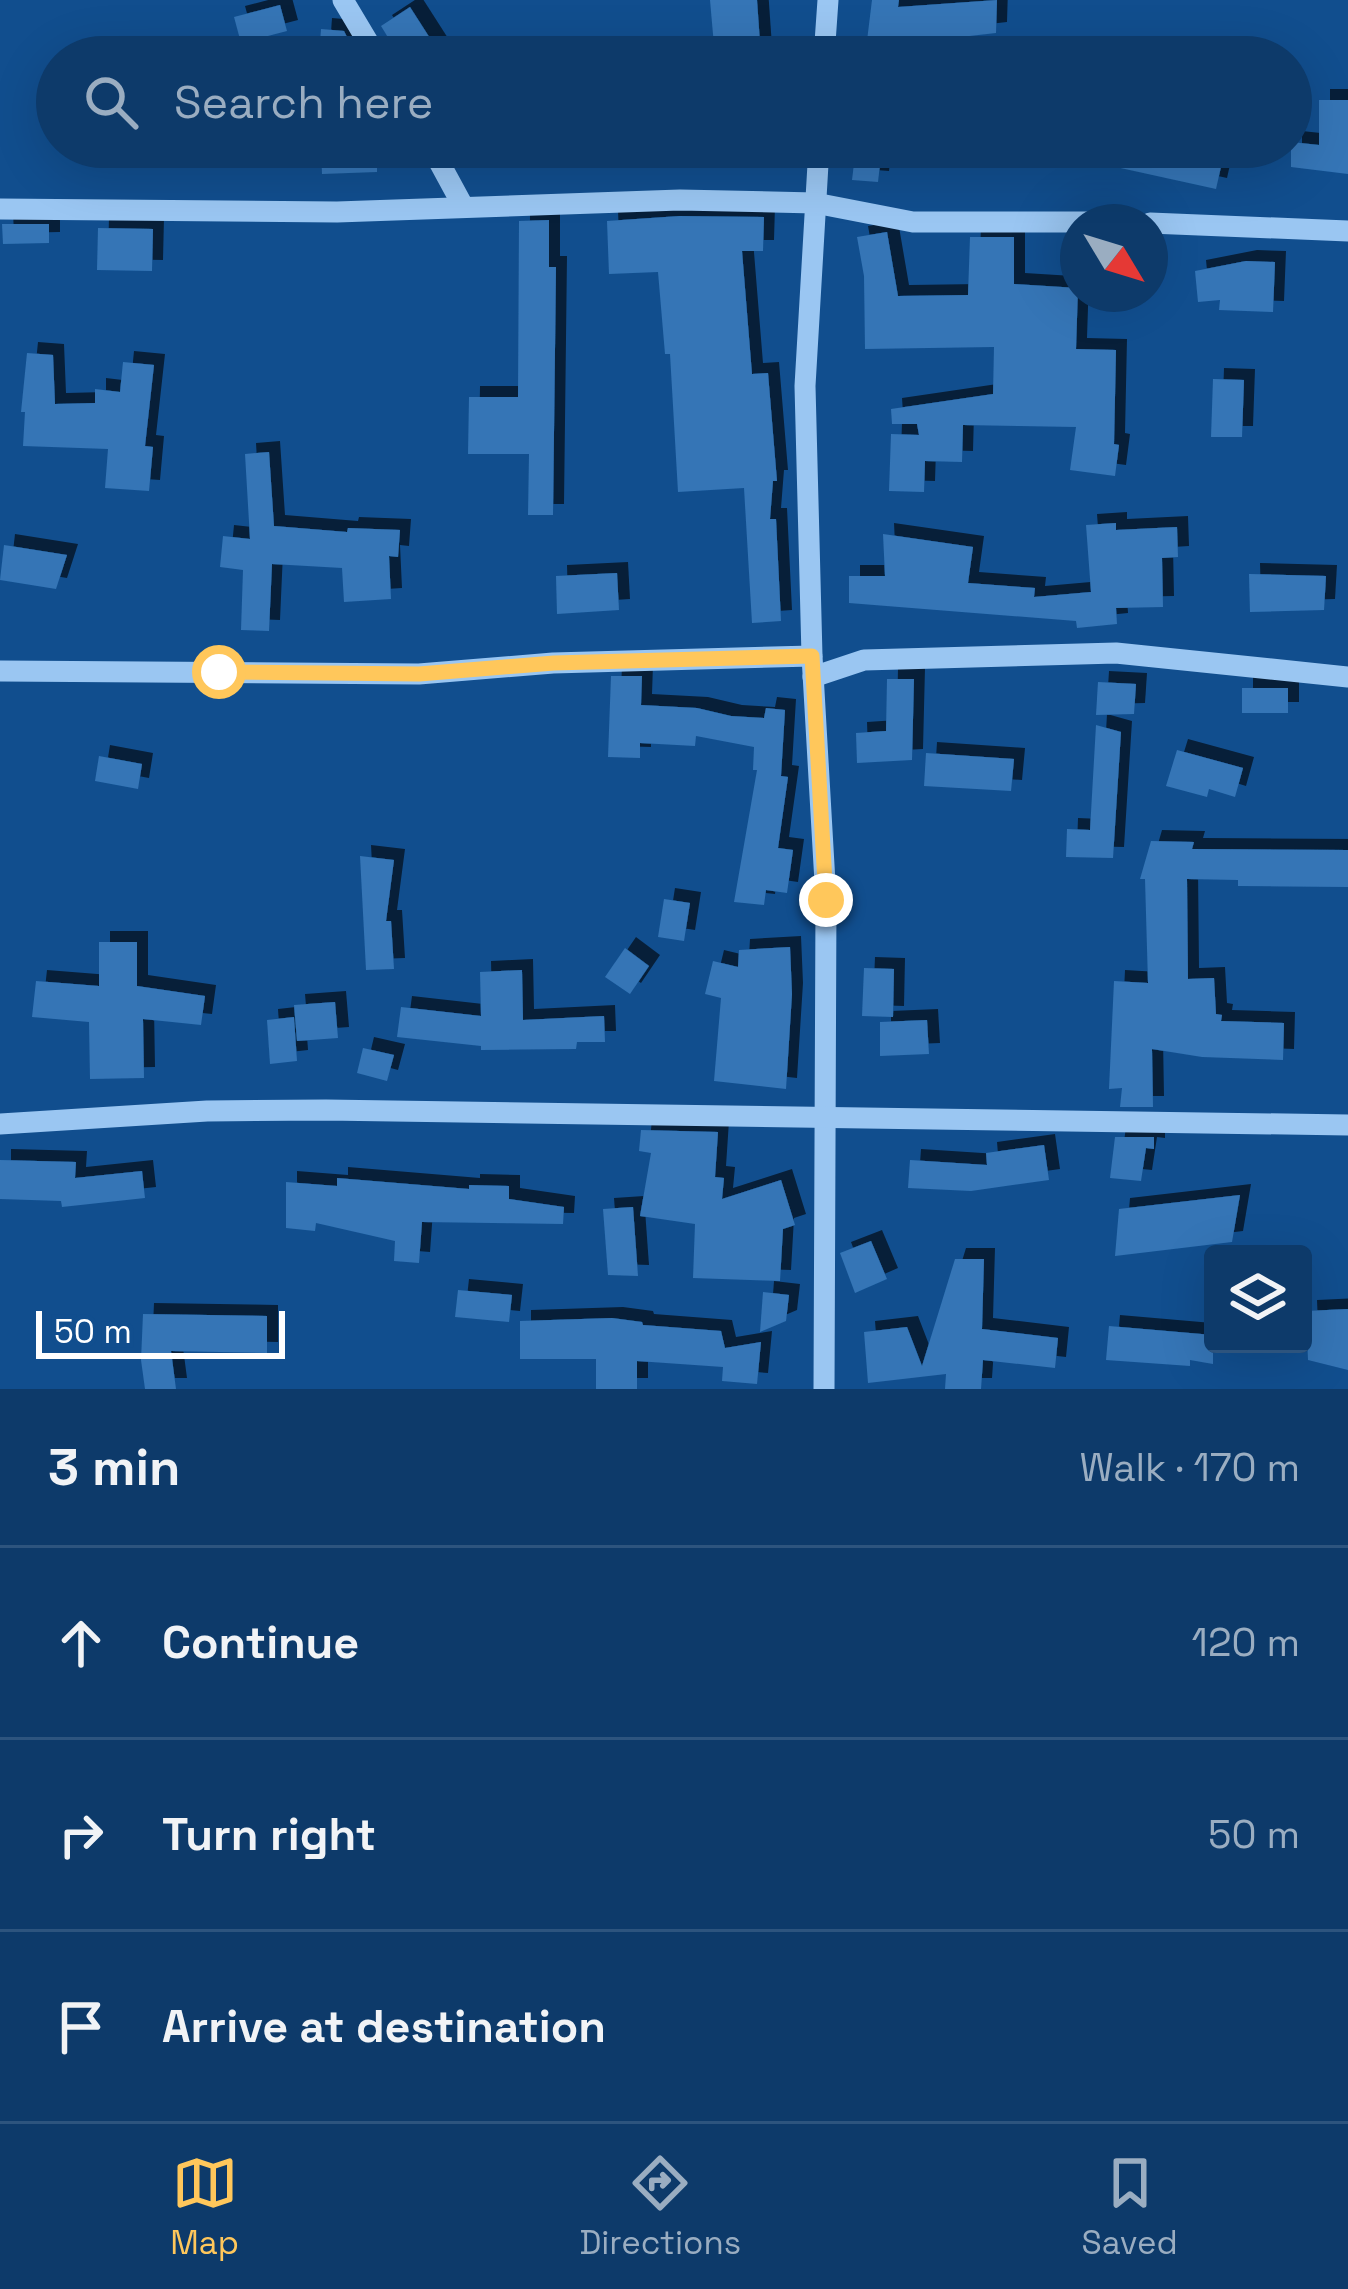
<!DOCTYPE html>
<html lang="en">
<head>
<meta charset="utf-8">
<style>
  :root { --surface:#0d3a6a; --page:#1b4572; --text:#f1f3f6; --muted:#9aadc1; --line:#2d547e; --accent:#ffc75b }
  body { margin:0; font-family:"Space Grotesk",sans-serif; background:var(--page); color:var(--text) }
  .controls { position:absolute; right:36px; bottom:36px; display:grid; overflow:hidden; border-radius:12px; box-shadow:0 12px 48px #0002 }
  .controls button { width:108px; height:108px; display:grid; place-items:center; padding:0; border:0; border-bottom:3px solid var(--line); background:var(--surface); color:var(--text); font:60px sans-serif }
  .compass { position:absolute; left:1060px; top:204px; width:108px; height:108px; border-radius:50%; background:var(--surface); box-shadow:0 12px 48px #0002; rotate:128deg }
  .scale { position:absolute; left:36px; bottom:30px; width:249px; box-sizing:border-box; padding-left:12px; border:6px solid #fff; border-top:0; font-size:33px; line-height:42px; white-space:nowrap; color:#fff; -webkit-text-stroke:9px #114e8e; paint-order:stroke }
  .stop { position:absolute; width:36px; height:36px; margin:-27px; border:9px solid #ffc75b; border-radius:50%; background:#fff }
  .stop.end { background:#ffc75b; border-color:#fff; box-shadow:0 3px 12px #0008 }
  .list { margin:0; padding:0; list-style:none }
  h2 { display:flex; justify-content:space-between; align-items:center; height:156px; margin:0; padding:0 48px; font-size:51px }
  h2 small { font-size:39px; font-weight:400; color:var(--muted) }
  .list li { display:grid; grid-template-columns:78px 1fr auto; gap:36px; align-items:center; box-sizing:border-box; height:192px; padding:0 48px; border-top:3px solid var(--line) }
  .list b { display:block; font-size:45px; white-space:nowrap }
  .list em { font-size:39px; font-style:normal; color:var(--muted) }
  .icon { flex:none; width:66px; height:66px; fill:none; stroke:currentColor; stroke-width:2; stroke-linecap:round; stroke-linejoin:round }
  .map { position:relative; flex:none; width:1348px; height:1389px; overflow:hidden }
  .search { position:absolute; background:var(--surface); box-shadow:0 12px 48px #0002; left:36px; right:36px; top:36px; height:132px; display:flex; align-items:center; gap:30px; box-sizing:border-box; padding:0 42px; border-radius:66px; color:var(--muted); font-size:45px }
  .sheet { height:732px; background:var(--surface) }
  nav { display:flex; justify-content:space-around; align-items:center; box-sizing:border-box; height:168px; border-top:3px solid var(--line); background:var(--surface); font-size:33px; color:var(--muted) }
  nav a { display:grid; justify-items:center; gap:6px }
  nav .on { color:var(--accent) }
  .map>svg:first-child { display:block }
</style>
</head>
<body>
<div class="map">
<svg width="1348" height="1389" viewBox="0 0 1348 1389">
  <defs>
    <filter id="shadow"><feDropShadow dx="11" dy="-11" stdDeviation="0" flood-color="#0009"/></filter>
  </defs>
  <rect width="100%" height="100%" fill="#114e8e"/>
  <!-- building -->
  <g fill="#3475b6" filter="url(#shadow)">
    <path d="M 710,0 L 757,0 L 761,57 L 715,57 Z"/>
    <path d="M 872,0 L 899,0 L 898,7 L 997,0 L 996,33 L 908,43 L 906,57 L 865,57 Z"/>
    <path d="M 280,5 L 287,31 L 241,43 L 234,17 Z"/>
    <path d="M 410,7 L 442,57 L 400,57 L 381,26 Z"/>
    <path d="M 321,29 L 344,31 L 347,37 L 346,57 L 319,57 Z"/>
    <path d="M 1319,100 L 1348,100 L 1348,174 L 1291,167 L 1291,142 L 1319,145 Z"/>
    <path d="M 321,147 L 377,147 L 377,172 L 322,174 Z"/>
    <path d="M 856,147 L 882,147 L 878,182 L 852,180 Z"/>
    <path d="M 1077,147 L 1172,147 L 1223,158 L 1216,189 L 1075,158 Z"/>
    <path d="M 680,216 L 764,217 L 763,251 L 742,251 L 752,374 L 768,373 L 777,481 L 773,481 L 770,519 L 776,519 L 781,621 L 752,623 L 744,488 L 678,492 L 670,354 L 665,354 L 658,272 L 609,274 L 607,221 Z"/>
    <path d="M 549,220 L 549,267 L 556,267 L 553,515 L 528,515 L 529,454 L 468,454 L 469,397 L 518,397 L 519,221 Z"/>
    <path d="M 2,224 L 49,224 L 49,243 L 3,244 Z"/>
    <path d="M 98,228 L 153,229 L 152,271 L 97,270 Z"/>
    <path d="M 887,232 L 898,296 L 968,295 L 970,237 L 1014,237 L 1014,284 L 1078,288 L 1076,349 L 1116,350 L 1114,444 L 1119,445 L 1115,476 L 1070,470 L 1076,427 L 963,425 L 962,462 L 925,461 L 924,492 L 889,491 L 891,434 L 919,435 L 917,424 L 892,424 L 891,409 L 993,394 L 994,347 L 865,349 L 864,276 L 857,237 Z"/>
    <path d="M 1246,261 L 1275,262 L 1273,312 L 1219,310 L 1220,300 L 1198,302 L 1195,271 Z"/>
    <path d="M 27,353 L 53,355 L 55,404 L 95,403 L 95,389 L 120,392 L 123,362 L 154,365 L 145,446 L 153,447 L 149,491 L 105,488 L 108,449 L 23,446 L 25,412 L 21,412 Z"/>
    <path d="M 1213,379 L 1244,380 L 1242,437 L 1211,437 Z"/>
    <path d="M 269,452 L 274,526 L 347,532 L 348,528 L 400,530 L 398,557 L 389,556 L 391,599 L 344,602 L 342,568 L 272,564 L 269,631 L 241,630 L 243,570 L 220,567 L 223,536 L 250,539 L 245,454 Z"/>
    <path d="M 1116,523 L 1116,530 L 1177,527 L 1178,557 L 1162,558 L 1163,607 L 1116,608 L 1117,624 L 1077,628 L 1076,621 L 849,603 L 849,576 L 885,576 L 883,534 L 973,547 L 968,583 L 1035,588 L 1034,597 L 1091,592 L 1086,525 Z"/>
    <path d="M 4,545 L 67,555 L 56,589 L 0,580 Z"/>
    <path d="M 617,573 L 619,610 L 557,614 L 556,576 Z"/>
    <path d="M 1249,574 L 1326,576 L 1324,610 L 1250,612 Z"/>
    <path d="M 611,676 L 642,676 L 641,705 L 697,708 L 731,716 L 764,718 L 766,708 L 785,710 L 781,776 L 788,777 L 778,848 L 793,850 L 787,893 L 766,890 L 764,905 L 734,902 L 757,770 L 753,770 L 754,747 L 696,736 L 695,746 L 640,743 L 640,758 L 608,757 Z"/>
    <path d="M 887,679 L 914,679 L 912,760 L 857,763 L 856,733 L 886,731 Z"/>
    <path d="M 1098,682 L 1136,684 L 1134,714 L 1096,715 Z"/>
    <rect x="1242" y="688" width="46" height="25"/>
    <path d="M 1096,725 L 1121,732 L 1113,858 L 1066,857 L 1067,829 L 1090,830 Z"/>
    <path d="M 1177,750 L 1243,768 L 1235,797 L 1209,789 L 1207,797 L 1166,786 Z"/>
    <path d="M 926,753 L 1014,759 L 1011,791 L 924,786 Z"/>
    <path d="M 99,756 L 142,764 L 138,789 L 95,781 Z"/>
    <path d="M 1151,841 L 1194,842 L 1192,849 L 1348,850 L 1348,887 L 1238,886 L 1238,880 L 1187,879 L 1188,979 L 1214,978 L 1216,1014 L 1222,1015 L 1221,1021 L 1284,1023 L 1283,1060 L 1202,1057 L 1152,1049 L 1153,1107 L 1120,1107 L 1122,1088 L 1109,1089 L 1114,981 L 1148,983 L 1145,879 L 1140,879 Z"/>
    <path d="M 360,856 L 394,860 L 386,921 L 391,921 L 394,969 L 366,970 Z"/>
    <path d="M 664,899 L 690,903 L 684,941 L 658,937 Z"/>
    <path d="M 99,942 L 137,942 L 137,986 L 205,996 L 201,1025 L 143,1019 L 144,1078 L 90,1079 L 89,1022 L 32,1017 L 36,981 L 99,986 Z"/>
    <path d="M 790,947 L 792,994 L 786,1089 L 714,1081 L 721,998 L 705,994 L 713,961 L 738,967 L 739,950 Z"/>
    <path d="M 625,948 L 649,966 L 630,994 L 605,977 Z"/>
    <path d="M 864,968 L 894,969 L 893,1017 L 862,1016 Z"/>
    <path d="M 522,970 L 523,1020 L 604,1016 L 605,1042 L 577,1042 L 576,1049 L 481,1050 L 481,1046 L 397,1037 L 401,1007 L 481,1016 L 480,972 Z"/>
    <path d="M 335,1002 L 338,1038 L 297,1041 L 294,1005 Z"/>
    <path d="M 294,1017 L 297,1061 L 270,1064 L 267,1020 Z"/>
    <path d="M 927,1020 L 929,1054 L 880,1056 L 880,1022 Z"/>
    <path d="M 363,1048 L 394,1055 L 387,1081 L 357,1073 Z"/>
    <path d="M 641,1130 L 718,1132 L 715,1177 L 724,1178 L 722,1199 L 781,1180 L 795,1225 L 783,1229 L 780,1281 L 693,1278 L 695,1224 L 640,1216 L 651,1153 L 639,1151 Z"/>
    <path d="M 1115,1137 L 1154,1137 L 1154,1149 L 1146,1148 L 1141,1181 L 1110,1178 Z"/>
    <path d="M 1044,1145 L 1049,1180 L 971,1191 L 908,1188 L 910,1160 L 987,1165 L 986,1153 Z"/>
    <path d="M 0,1160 L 76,1162 L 75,1178 L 142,1171 L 145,1198 L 62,1207 L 61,1201 L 0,1199 Z"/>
    <path d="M 337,1178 L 469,1189 L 469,1185 L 509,1186 L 509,1199 L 564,1207 L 563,1224 L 422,1222 L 419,1263 L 394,1261 L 395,1241 L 316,1223 L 315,1231 L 286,1228 L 286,1182 L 337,1186 Z"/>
    <path d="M 1240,1195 L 1232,1242 L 1115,1256 L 1119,1209 Z"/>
    <path d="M 633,1207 L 638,1276 L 608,1275 L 603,1209 Z"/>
    <path d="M 871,1241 L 887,1279 L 855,1293 L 840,1253 Z"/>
    <path d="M 955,1259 L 984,1259 L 982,1329 L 1058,1338 L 1055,1368 L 983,1360 L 981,1389 L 945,1389 L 946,1374 L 868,1383 L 864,1332 L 907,1327 L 922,1366 Z"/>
    <path d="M 458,1290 L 512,1295 L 509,1322 L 455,1317 Z"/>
    <path d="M 763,1292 L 789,1295 L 786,1321 L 760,1332 Z"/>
    <path d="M 1348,1309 L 1348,1370 L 1308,1360 L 1306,1311 Z"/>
    <path d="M 143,1314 L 267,1316 L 267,1353 L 171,1351 L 176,1389 L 145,1389 L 141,1360 Z"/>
    <path d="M 612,1318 L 642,1322 L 643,1325 L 721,1331 L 725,1348 L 761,1342 L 757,1384 L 722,1381 L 723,1367 L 637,1361 L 637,1389 L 596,1389 L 596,1359 L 520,1359 L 520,1321 Z"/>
    <path d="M 1109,1326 L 1213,1335 L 1213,1364 L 1190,1360 L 1190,1366 L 1106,1360 Z"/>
  </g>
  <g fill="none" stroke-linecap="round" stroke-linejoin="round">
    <!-- minor -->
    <g stroke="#9ac6f2" stroke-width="21">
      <path d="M 343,0 L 377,57"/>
      <path d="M 824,57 L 828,0"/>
      <path d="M 431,147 L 463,206"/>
      <path d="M 819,147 L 805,386 L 812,656 L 826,900 L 824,1389"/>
      <path d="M 0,209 L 337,212 L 680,200 L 815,203 L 913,222 L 1132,222"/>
      <path d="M 1150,223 L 1348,231"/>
      <path d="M 0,671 L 419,674 L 553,663 L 812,656"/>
      <path d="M 813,677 L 864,660 L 1116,653 L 1348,677"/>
      <path d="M 0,1124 L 207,1111 L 326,1110 L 1348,1125"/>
    </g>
  </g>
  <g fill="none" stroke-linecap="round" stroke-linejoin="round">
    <!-- route -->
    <path stroke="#ffc75b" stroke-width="15" d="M 219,672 L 419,674 L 554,663 L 812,656 L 826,900"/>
  </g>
</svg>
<div class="controls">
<button><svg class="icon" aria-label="layers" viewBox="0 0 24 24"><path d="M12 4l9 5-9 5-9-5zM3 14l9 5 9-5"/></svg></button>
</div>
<svg class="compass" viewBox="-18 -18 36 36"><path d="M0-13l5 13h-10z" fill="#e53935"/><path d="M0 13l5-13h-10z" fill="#9aadc1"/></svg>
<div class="scale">50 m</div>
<div class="stop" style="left:219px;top:672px"></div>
<div class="stop end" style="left:826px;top:900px"></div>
<div class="search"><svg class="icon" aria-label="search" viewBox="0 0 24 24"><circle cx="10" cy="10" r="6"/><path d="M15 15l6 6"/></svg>Search here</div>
</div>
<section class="sheet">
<h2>3 min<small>Walk · 170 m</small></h2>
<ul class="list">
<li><svg class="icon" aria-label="ahead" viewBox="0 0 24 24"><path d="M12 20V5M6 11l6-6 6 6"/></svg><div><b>Continue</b></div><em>120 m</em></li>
<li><svg class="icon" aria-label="right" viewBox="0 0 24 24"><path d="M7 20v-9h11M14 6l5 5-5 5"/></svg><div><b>Turn right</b></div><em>50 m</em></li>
<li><svg class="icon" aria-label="arrive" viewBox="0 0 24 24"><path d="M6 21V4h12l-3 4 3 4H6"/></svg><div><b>Arrive at destination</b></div></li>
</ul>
</section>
<nav>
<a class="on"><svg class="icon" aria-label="map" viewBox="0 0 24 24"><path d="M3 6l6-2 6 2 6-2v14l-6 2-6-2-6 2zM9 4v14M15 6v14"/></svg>Map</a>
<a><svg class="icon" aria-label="directions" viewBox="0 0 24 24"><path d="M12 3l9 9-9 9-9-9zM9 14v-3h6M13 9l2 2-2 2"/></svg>Directions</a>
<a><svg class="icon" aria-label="saved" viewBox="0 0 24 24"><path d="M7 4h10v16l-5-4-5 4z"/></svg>Saved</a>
</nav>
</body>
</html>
